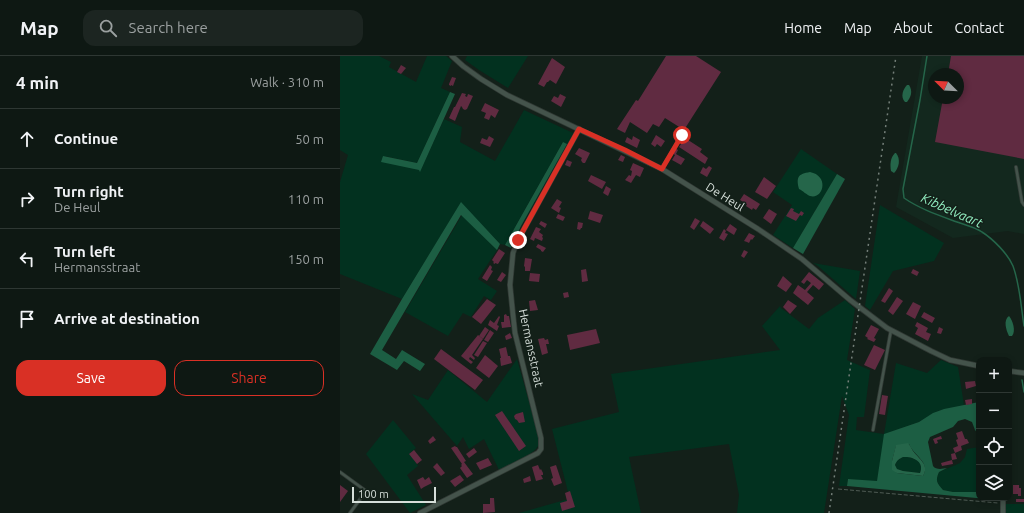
<!DOCTYPE html>
<html lang="en">
<head>
<meta charset="utf-8">
<style>
  :root { --surface:#0e1813; --page:#1c2521; --text:#f1f3f6; --muted:#9ba0a0; --line:#2e3733; --accent:#d93025 }
  body { margin:0; font-family:Ubuntu,sans-serif; background:var(--page); color:var(--text) }
  .controls { position:absolute; right:12px; bottom:12px; display:grid; overflow:hidden; border-radius:8px; box-shadow:0 2px 6px #0003 }
  .controls button { width:36px; height:36px; display:grid; place-items:center; padding:0; border:0; border-bottom:1px solid var(--line); background:var(--surface); color:var(--text); font:20px sans-serif }
  .compass { position:absolute; left:588px; top:12px; width:36px; height:36px; border-radius:50%; background:var(--surface); box-shadow:0 2px 6px #0003; rotate:294deg }
  .scale { position:absolute; left:12px; bottom:10px; width:84px; box-sizing:border-box; padding-left:4px; border:2px solid #d5ded9; border-top:0; font-size:11px; line-height:14px; white-space:nowrap; color:#d5ded9; -webkit-text-stroke:3px #132019; paint-order:stroke }
  .stop { position:absolute; width:12px; height:12px; margin:-9px; border:3px solid #d93025; border-radius:50%; background:#fff }
  .stop.end { background:#d93025; border-color:#fff; box-shadow:0 1px 4px #0008 }
  .list { margin:0; padding:0; list-style:none }
  h2 { display:flex; justify-content:space-between; align-items:center; height:52px; margin:0; padding:0 16px; font-size:17px }
  h2 small { font-size:13px; font-weight:400; color:var(--muted) }
  .list li { display:grid; grid-template-columns:26px 1fr auto; gap:12px; align-items:center; box-sizing:border-box; height:60px; padding:0 16px; border-top:1px solid var(--line) }
  .list b { display:block; font-size:15px; white-space:nowrap }
  .list p { margin:0; font-size:13px; white-space:nowrap; color:var(--muted) }
  .list em { font-size:13px; font-style:normal; color:var(--muted) }
  .actions { display:flex; gap:8px; padding:12px 16px }
  .actions a { flex:1; padding:9px 0; border:1px solid var(--accent); border-radius:12px; text-align:center; font-size:14px; color:var(--accent) }
  .actions .main { background:var(--accent); color:#fff }
  .icon { flex:none; width:22px; height:22px; fill:none; stroke:currentColor; stroke-width:2; stroke-linecap:round; stroke-linejoin:round }
  .map { position:relative; flex:none; width:684px; height:457px; overflow:hidden }
  header { display:flex; align-items:center; gap:24px; box-sizing:border-box; height:56px; padding:0 20px; background:var(--surface); border-bottom:1px solid var(--line) }
  header strong { font-size:19px }
  nav { display:flex; gap:22px; margin-inline-start:auto; font-size:14px }
  .search { width:280px; height:36px; background:var(--page); display:flex; align-items:center; gap:10px; box-sizing:border-box; padding:0 14px; border-radius:12px; color:var(--muted); font-size:15px }
  main { display:flex }
  aside { flex:1; background:var(--surface) }
  .map>svg:first-child { display:block }
</style>
</head>
<body>
<header>
<strong>Map</strong>
<div class="search"><svg class="icon" aria-label="search" viewBox="0 0 24 24"><circle cx="10" cy="10" r="6"/><path d="M15 15l6 6"/></svg>Search here</div>
<nav><a>Home</a><a>Map</a><a>About</a><a>Contact</a></nav>
</header>
<main>
<aside>
<h2>4 min<small>Walk · 310 m</small></h2>
<ul class="list">
<li><svg class="icon" aria-label="ahead" viewBox="0 0 24 24"><path d="M12 20V5M6 11l6-6 6 6"/></svg><div><b>Continue</b></div><em>50 m</em></li>
<li><svg class="icon" aria-label="right" viewBox="0 0 24 24"><path d="M7 20v-9h11M14 6l5 5-5 5"/></svg><div><b>Turn right</b><p>De Heul</p></div><em>110 m</em></li>
<li><svg class="icon" aria-label="left" viewBox="0 0 24 24"><path d="M17 20v-9H6M10 6l-5 5 5 5"/></svg><div><b>Turn left</b><p>Hermansstraat</p></div><em>150 m</em></li>
<li><svg class="icon" aria-label="arrive" viewBox="0 0 24 24"><path d="M6 21V4h12l-3 4 3 4H6"/></svg><div><b>Arrive at destination</b></div></li>
</ul>
<div class="actions"><a class="main">Save</a><a>Share</a></div>
</aside>
<div class="map">
<svg width="684" height="457" viewBox="0 0 684 457">
  <rect width="100%" height="100%" fill="#132019"/>
  <!-- built -->
  <path fill="#13281e" fill-rule="evenodd" d="M 582,0 L 684,0 L 684,178 L 668,175 L 613,182 L 556,151 ZM 594,18 L 618,18 L 618,42 L 594,42 Z"/>
  <!-- green -->
  <g fill="#02311f">
    <path d="M 0,0 L 39,0 L 51,6 L 49,11 L 76,26 L 87,0 L 106,0 L 112,5 L 101,32 L 110,36 L 77,107 L 44,100 L 79,114 L 80,115 L 104,63 L 122,71 L 120,86 L 155,105 L 184,54 L 233,77 L 227,88 L 223,86 L 165,189 L 160,188 L 121,147 L 62,243 L 0,218 L 0,126 L 8,99 L 0,94 Z"/>
    <path d="M 127,0 L 188,0 L 168,32 L 139,14 L 125,4 Z"/>
    <path d="M 461,93 L 497,118 L 453,192 L 433,179 L 452,149 L 433,136 Z"/>
    <path d="M 540,149 L 604,187 L 594,205 L 553,215 L 530,254 L 525,250 Z"/>
    <path d="M 122,159 L 157,194 L 138,223 L 157,235 L 151,244 L 144,240 L 131,261 L 123,257 L 108,280 L 65,256 Z"/>
    <path d="M 473,207 L 520,215 L 516,243 L 478,210 Z"/>
    <path d="M 505,244 L 515,253 L 507,304 L 530,314 L 524,361 L 517,361 L 516,374 L 544,378 L 556,307 L 587,317 L 601,304 L 618,311 L 624,349 L 598,355 L 579,366 L 545,378 L 537,426 L 508,423 L 507,430 L 499,430 L 509,359 L 502,340 L 484,457 L 397,457 L 399,439 L 389,388 L 289,401 L 301,457 L 179,457 L 232,442 L 228,436 L 212,373 L 279,356 L 271,318 L 440,294 L 422,270 L 440,250 L 441,252 L 469,273 L 478,262 Z"/>
    <path d="M 177,303 L 198,378 C 199,382 200,386 198,390 C 194,399 168,409 159,414 L 144,383 L 129,393 L 123,381 L 117,390 L 72,338 L 88,344 L 108,314 L 147,346 Z"/>
    <path d="M 53,364 L 76,392 L 70,397 L 78,410 L 67,419 L 86,449 L 70,457 L 26,398 Z"/>
    <path d="M 639,391 L 639,436 L 613,436 L 603,434 C 597,427 595,425 599,416 L 620,407 L 625,401 L 627,393 Z"/>
    <path d="M 563,401 C 573,400 585,406 580,417 L 563,415 L 557,413 L 555,409 C 557,404 559,403 563,401 Z"/>
    <rect x="664" y="448" width="20" height="9"/>
  </g>
  <!-- forest -->
  <g fill="#1c5e43" fill-rule="evenodd">
    <path d="M 110,36 L 115,38 L 80,116 L 79,114 L 41,106 L 43,100 L 77,107 Z"/>
    <path d="M 223,86 L 227,88 L 181,170 L 171,192 L 165,189 Z"/>
    <path d="M 497,118 L 505,123 L 463,198 L 453,192 Z"/>
    <path d="M 121,146 L 160,188 L 157,194 L 121,159 L 42,294 L 56,303 L 62,294 L 85,308 L 80,315 L 64,305 L 57,314 L 30,298 L 62,243 Z"/>
    <path d="M 639,346 L 639,379 L 635,374 L 632,366 L 625,363 L 618,365 L 613,371 L 590,381 L 588,386 L 593,410 C 596,414 602,413 607,412 L 599,416 C 595,425 597,427 603,434 L 613,436 L 639,436 L 639,442 L 658,442 L 658,444 L 507,430 L 508,423 L 537,425 L 544,378 L 579,366 L 593,357 L 604,353 ZM 569,388 C 573,399 591,406 583,420 L 557,417 L 552,405 L 556,390 Z"/>
  </g>
  <!-- water -->
  <g fill="#25664a" fill-rule="evenodd">
    <path d="M 567,29 L 569,29 C 573,35 571,41 567,46 L 565,46 C 560,41 563,33 567,29 Z"/>
    <path d="M 555,97 L 556,97 C 561,103 559,112 554,117 L 551,115 C 550,109 550,102 555,97 Z"/>
    <path d="M 470,116 C 490,120 483,144 470,140 C 467,139 463,135 459,133 C 456,121 458,118 470,116 Z"/>
    <path d="M 669,260 C 673,265 676,275 672,280 L 669,280 C 666,274 663,264 669,260 Z"/>
    <path d="M 568,387 C 570,389 571,392 573,395 C 579,403 590,409 583,420 L 557,417 L 552,414 L 552,405 L 556,389 ZM 563,401 C 573,400 585,406 580,417 L 563,415 L 557,413 L 555,409 C 557,404 559,403 563,401 Z"/>
  </g>
  <g fill="none" stroke-linecap="round" stroke-linejoin="round">
    <!-- stream -->
    <g stroke="#25664a" stroke-width="1.5">
      <path d="M 587,0 L 580,44 L 563,133 L 564,142 C 580,153 598,159 617,166 C 625,169 635,171 642,176 C 653,183 668,198 673,210 C 680,229 681,251 684,270"/>
      <path d="M 682,324 L 684,336"/>
    </g>
  </g>
  <!-- building -->
  <g fill="#602b41">
    <path d="M 326,0 L 356,0 L 381,16 L 344,74 L 325,62 L 319,71 L 313,68 L 307,77 L 290,66 L 285,77 L 277,73 L 296,44 L 298,45 Z"/>
    <path d="M 611,0 L 684,0 L 684,103 L 595,86 L 603,42 L 618,42 L 618,18 L 608,18 Z"/>
    <path d="M 212,2 L 225,11 L 216,28 L 210,24 L 208,26 L 207,26 L 204,31 L 198,28 Z"/>
    <path d="M 61,9 L 66,12 L 61,18 L 57,16 Z"/>
    <path d="M 112,21 L 116,22 L 113,30 L 111,29 L 111,30 L 109,29 L 109,28 Z"/>
    <path d="M 122,37 L 126,38 L 125,40 L 127,41 L 128,38 L 133,40 L 127,53 L 125,54 L 123,53 L 122,51 L 121,50 L 115,65 L 109,62 L 114,51 L 115,51 Z"/>
    <path d="M 220,38 L 226,41 L 221,51 L 211,45 L 214,40 L 218,42 Z"/>
    <path d="M 145,47 L 159,54 L 155,62 L 151,59 L 149,64 L 144,62 L 146,57 L 141,55 Z"/>
    <path d="M 316,79 L 325,85 L 321,91 L 317,88 L 315,91 L 311,88 Z"/>
    <path d="M 149,80 L 154,83 L 150,91 L 140,87 L 142,82 L 147,84 Z"/>
    <path d="M 293,80 L 300,84 L 297,92 L 285,86 L 287,81 L 292,84 Z"/>
    <path d="M 345,82 L 362,93 L 360,96 L 368,102 L 365,108 L 339,91 Z"/>
    <path d="M 239,92 L 250,97 L 245,107 L 243,107 L 242,106 L 241,104 L 242,102 L 235,98 Z"/>
    <path d="M 335,92 L 338,94 L 336,98 L 345,103 L 341,109 L 332,104 L 335,99 L 332,97 Z"/>
    <path d="M 281,99 L 285,101 L 283,106 L 278,104 Z"/>
    <path d="M 227,104 L 232,106 L 230,111 L 225,109 Z"/>
    <path d="M 293,107 L 304,112 L 300,121 L 296,119 L 291,127 L 285,124 L 289,119 L 291,120 L 292,115 L 290,114 Z"/>
    <path d="M 369,110 L 372,112 L 367,121 L 360,117 L 363,111 L 366,113 Z"/>
    <path d="M 251,119 L 266,126 L 262,133 L 248,125 Z"/>
    <path d="M 424,121 L 436,130 L 427,143 L 415,136 Z"/>
    <path d="M 266,130 L 271,133 L 268,140 L 263,137 Z"/>
    <path d="M 404,138 L 420,148 L 416,154 L 413,152 L 412,154 L 406,150 L 407,148 L 400,144 Z"/>
    <path d="M 217,143 L 222,146 L 219,151 L 221,152 L 219,157 L 211,152 Z"/>
    <path d="M 451,152 L 454,153 L 453,155 L 459,158 L 461,155 L 464,157 L 462,160 L 460,159 L 456,165 L 446,160 Z"/>
    <path d="M 429,153 L 437,158 L 431,168 L 423,162 Z"/>
    <path d="M 250,155 L 263,159 L 260,167 L 248,163 Z"/>
    <path d="M 218,158 L 225,161 L 223,165 L 216,162 Z"/>
    <path d="M 355,162 L 360,165 L 354,174 L 350,171 Z"/>
    <path d="M 201,165 L 207,168 L 205,172 L 199,168 Z"/>
    <path d="M 363,165 L 374,173 L 370,178 L 360,170 Z"/>
    <path d="M 238,166 L 243,167 L 242,172 L 241,172 L 240,174 L 237,173 Z"/>
    <path d="M 390,168 L 397,173 L 394,179 L 386,174 Z"/>
    <path d="M 196,171 L 201,173 L 199,176 L 203,179 L 202,181 L 203,182 L 202,185 L 195,182 L 194,185 L 190,183 Z"/>
    <path d="M 384,173 L 386,175 L 385,177 L 388,178 L 384,185 L 379,182 Z"/>
    <path d="M 409,177 L 415,180 L 412,184 L 411,183 L 409,187 L 407,186 L 404,185 Z"/>
    <path d="M 198,188 L 206,192 L 203,196 L 201,195 L 201,194 L 196,191 Z"/>
    <path d="M 159,193 L 165,197 L 158,208 L 155,207 L 155,208 L 153,207 L 154,206 L 152,204 Z"/>
    <path d="M 404,194 L 408,196 L 404,202 L 401,200 Z"/>
    <path d="M 185,202 L 192,203 L 190,215 L 185,215 L 185,211 L 184,210 Z"/>
    <path d="M 150,209 L 152,211 L 151,214 L 153,215 L 147,225 L 142,222 Z"/>
    <path d="M 246,213 L 248,225 L 242,226 L 241,214 Z"/>
    <path d="M 573,213 L 579,216 L 577,220 L 571,217 Z"/>
    <path d="M 162,216 L 166,219 L 161,226 L 157,224 Z"/>
    <path d="M 469,216 L 484,228 L 479,234 L 473,229 L 467,236 L 474,242 L 468,249 L 453,237 L 458,229 L 465,234 L 471,227 L 467,224 L 464,228 L 461,226 Z"/>
    <path d="M 190,217 L 200,218 L 199,226 L 189,225 Z"/>
    <path d="M 443,220 L 452,228 L 446,236 L 437,230 Z"/>
    <path d="M 549,232 L 553,235 L 545,247 L 541,245 Z"/>
    <path d="M 228,236 L 229,241 L 224,242 L 223,237 Z"/>
    <path d="M 557,241 L 563,245 L 553,259 L 548,255 Z"/>
    <path d="M 147,243 L 156,249 L 141,268 L 132,261 Z"/>
    <path d="M 195,244 L 198,254 L 190,255 L 189,245 Z"/>
    <path d="M 448,244 L 457,250 L 450,258 L 443,251 Z"/>
    <path d="M 573,246 L 581,250 L 575,263 L 566,258 Z"/>
    <path d="M 584,256 L 595,262 L 592,267 L 581,261 Z"/>
    <path d="M 166,258 L 167,260 L 169,260 L 171,271 L 162,272 L 161,266 L 164,266 L 164,259 Z"/>
    <path d="M 159,260 L 160,261 L 157,269 L 159,270 L 157,275 L 148,269 L 150,264 L 154,267 Z"/>
    <path d="M 577,266 L 588,272 L 586,276 L 591,278 L 588,285 L 575,278 L 578,272 L 575,270 Z"/>
    <path d="M 531,269 L 539,273 L 534,282 L 536,283 L 534,286 L 527,283 L 528,282 L 525,280 Z"/>
    <path d="M 145,271 L 149,274 L 143,283 L 139,280 Z"/>
    <path d="M 599,271 L 603,273 L 601,278 L 597,277 Z"/>
    <path d="M 256,273 L 260,287 L 230,294 L 227,279 Z"/>
    <path d="M 150,274 L 154,277 L 148,286 L 144,284 Z"/>
    <path d="M 170,277 L 172,282 L 166,284 L 165,280 Z"/>
    <path d="M 138,279 L 143,283 L 132,299 L 135,302 L 134,304 L 130,301 L 129,303 L 133,306 L 131,308 L 121,300 Z"/>
    <path d="M 204,282 L 205,284 L 208,283 L 209,288 L 206,288 L 208,297 L 202,299 L 198,283 Z"/>
    <path d="M 143,285 L 147,287 L 138,301 L 134,299 Z"/>
    <path d="M 534,289 L 545,294 L 535,314 L 524,309 Z"/>
    <path d="M 166,291 L 168,300 L 170,300 L 172,307 L 161,310 L 160,302 L 161,302 L 159,293 Z"/>
    <path d="M 101,293 L 143,324 L 135,334 L 94,303 Z"/>
    <path d="M 145,299 L 158,310 L 149,322 L 136,312 Z"/>
    <path d="M 635,325 L 636,330 L 626,333 L 625,326 Z"/>
    <path d="M 542,339 L 548,340 L 545,359 L 539,358 Z"/>
    <path d="M 632,343 L 632,348 L 626,349 L 625,344 Z"/>
    <path d="M 162,355 L 186,390 L 179,395 L 155,359 Z"/>
    <path d="M 183,356 L 185,366 L 179,367 L 177,364 L 175,363 L 174,360 L 176,358 Z"/>
    <path d="M 622,375 L 625,383 L 627,383 L 629,387 L 621,390 L 622,394 L 615,397 L 613,392 L 618,390 L 616,384 L 618,383 L 616,377 Z"/>
    <path d="M 93,380 L 96,384 L 90,388 L 88,385 Z"/>
    <path d="M 601,380 L 602,383 L 597,384 L 598,387 L 595,388 L 593,383 Z"/>
    <path d="M 115,390 L 116,391 L 117,391 L 126,405 L 124,406 L 133,418 L 127,422 L 120,412 L 122,410 L 121,409 L 122,408 L 111,392 Z"/>
    <path d="M 134,392 L 137,396 L 129,402 L 126,398 Z"/>
    <path d="M 74,394 L 82,404 L 77,408 L 69,398 Z"/>
    <path d="M 615,397 L 617,403 L 612,404 L 611,398 Z"/>
    <path d="M 148,402 L 152,409 L 140,414 L 136,407 Z"/>
    <path d="M 612,404 L 613,408 L 602,410 L 601,407 Z"/>
    <path d="M 97,407 L 105,417 L 101,420 L 93,411 Z"/>
    <path d="M 198,409 L 200,414 L 201,413 L 203,417 L 203,419 L 201,419 L 203,423 L 196,425 L 192,411 Z"/>
    <path d="M 216,409 L 222,427 L 214,430 L 211,423 L 213,422 L 210,411 Z"/>
    <path d="M 120,419 L 124,424 L 115,431 L 110,425 Z"/>
    <path d="M 190,420 L 191,425 L 184,427 L 183,423 Z"/>
    <path d="M 83,421 L 85,424 L 89,421 L 92,427 L 84,431 L 81,433 L 77,424 Z"/>
    <path d="M 0,429 L 8,435 L 0,446 Z"/>
    <path d="M 673,429 L 679,429 L 679,432 L 681,432 L 681,440 L 678,440 L 678,438 L 673,438 Z"/>
    <path d="M 230,435 L 235,451 L 222,455 L 220,447 L 227,445 L 225,437 Z"/>
    <path d="M 150,442 L 154,442 L 155,456 L 143,457 L 143,448 L 150,448 Z"/>
    <rect x="676" y="443" width="8" height="3"/>
  </g>
  <g fill="none" stroke-linecap="round" stroke-linejoin="round">
    <!-- lane casing -->
    <g stroke="#303934" stroke-width="4">
      <g id="lane">
        <path d="M 676,111 L 682,146 L 684,149"/>
        <path d="M 322,112 L 342,79 L 348,75"/>
        <path d="M 533,374 L 551,274"/>
        <path d="M 0,416 L 26,435 L 10,457"/>
      </g>
    </g>
    <!-- street casing -->
    <g stroke="#303934" stroke-width="6">
      <g id="street">
        <path d="M 112,0 L 123,10 L 141,23 L 167,39 L 322,113 L 418,173 L 462,203 L 510,244 L 547,272 L 591,295 L 610,304 L 639,310"/>
        <path d="M 669,315 L 684,317"/>
        <path d="M 80,457 L 198,397 L 201,393 L 201,382 L 175,277 L 173,259 L 170,229 L 173,197 L 178,184 L 239,73"/>
        <path d="M 663,457 L 663,442"/>
      </g>
    </g>
    <!-- path -->
    <path stroke="#4f5b54" stroke-width="1" stroke-dasharray="4 2" stroke-linecap="butt" d="M 498,433 L 658,447"/>
    <!-- lane -->
    <use href="#lane" stroke="#44534b" stroke-width="2.5"/>
    <!-- street -->
    <use href="#street" stroke="#44534b" stroke-width="4.5"/>
    <!-- rail -->
    <path stroke="#747f79" stroke-width="1.5" stroke-dasharray="2 4" stroke-linecap="butt" d="M 489,457 L 556,0"/>
  </g>
  <g fill="none" stroke-linecap="round" stroke-linejoin="round">
    <!-- route -->
    <path stroke="#d93025" stroke-width="5" d="M 178,184 L 239,73 L 285,94 L 322,113 L 342,79"/>
  </g>
  <g text-anchor="middle" stroke-width="3" stroke-linejoin="round" paint-order="stroke">
    <!-- street labels -->
    <g font-size="12" fill="#d5ded9" stroke="#132019">
      <text transform="translate(385 141) rotate(32)" y="4">De Heul</text>
      <text transform="translate(191 292) rotate(78)" y="4">Hermansstraat</text>
    </g>
    <!-- water labels -->
    <g font-size="13" font-style="italic" fill="#92f0c2" stroke="#132019">
      <text transform="translate(612 154) rotate(24)" y="5">Kibbelvaart</text>
    </g>
  </g>
</svg>
<div class="controls">
<button>+</button>
<button>−</button>
<button><svg class="icon" aria-label="locate" viewBox="0 0 24 24"><circle cx="12" cy="12" r="6"/><path d="M12 2v4M12 18v4M2 12h4M18 12h4"/></svg></button>
<button><svg class="icon" aria-label="layers" viewBox="0 0 24 24"><path d="M12 4l9 5-9 5-9-5zM3 14l9 5 9-5"/></svg></button>
</div>
<svg class="compass" viewBox="-18 -18 36 36"><path d="M0-13l5 13h-10z" fill="#e53935"/><path d="M0 13l5-13h-10z" fill="#9ba0a0"/></svg>
<div class="scale">100 m</div>
<div class="stop" style="left:342px;top:79px"></div>
<div class="stop end" style="left:178px;top:184px"></div>
</div>
</main>
</body>
</html>
